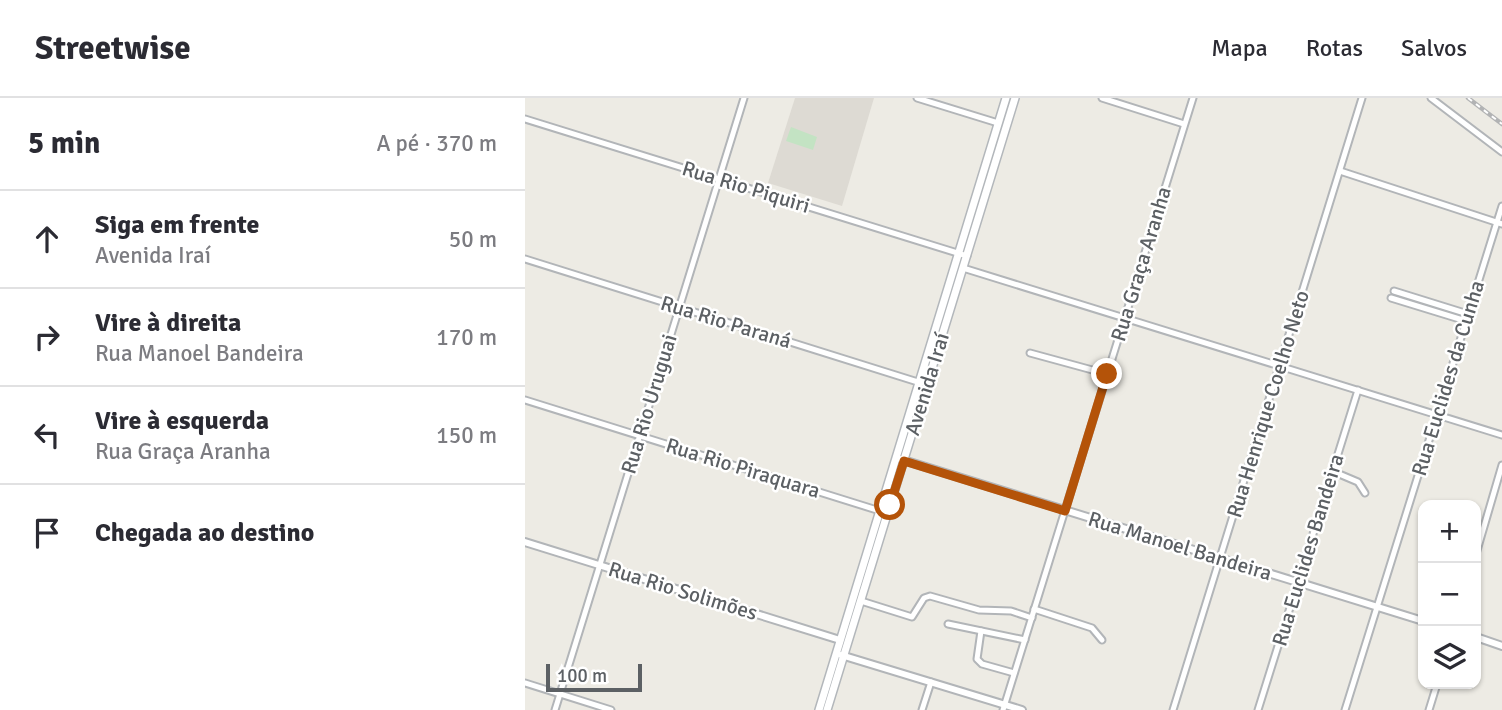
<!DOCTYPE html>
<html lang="pt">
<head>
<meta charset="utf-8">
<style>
  :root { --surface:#fff; --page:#f7f7f7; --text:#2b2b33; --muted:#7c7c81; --line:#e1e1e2 }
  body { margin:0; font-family:Signika,sans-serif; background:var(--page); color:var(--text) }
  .controls { position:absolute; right:21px; bottom:21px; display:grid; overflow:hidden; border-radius:14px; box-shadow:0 2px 5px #0004 }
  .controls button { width:63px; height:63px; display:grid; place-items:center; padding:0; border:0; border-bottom:2px solid var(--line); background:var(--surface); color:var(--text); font:35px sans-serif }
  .scale { position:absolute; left:21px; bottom:18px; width:96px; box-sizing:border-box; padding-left:7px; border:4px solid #5c6064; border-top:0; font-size:19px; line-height:24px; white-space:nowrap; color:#5c6064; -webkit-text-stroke:5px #fff; paint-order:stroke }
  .stop { position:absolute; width:21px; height:21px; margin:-16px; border:5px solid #b45309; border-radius:50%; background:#fff }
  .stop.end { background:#b45309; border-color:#fff; box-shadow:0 2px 7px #0008 }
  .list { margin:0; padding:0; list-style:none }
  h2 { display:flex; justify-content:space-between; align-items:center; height:91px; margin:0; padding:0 28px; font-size:30px }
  h2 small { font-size:23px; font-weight:400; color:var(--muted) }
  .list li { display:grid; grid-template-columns:46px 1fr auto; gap:21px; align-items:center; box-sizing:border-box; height:98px; padding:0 28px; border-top:2px solid var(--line) }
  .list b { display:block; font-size:26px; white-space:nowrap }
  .list p { margin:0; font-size:23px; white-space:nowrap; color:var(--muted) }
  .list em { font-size:23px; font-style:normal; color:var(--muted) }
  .icon { flex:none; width:38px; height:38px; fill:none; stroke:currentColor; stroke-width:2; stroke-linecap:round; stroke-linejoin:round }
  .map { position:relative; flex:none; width:977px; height:612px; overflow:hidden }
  header { display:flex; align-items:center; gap:42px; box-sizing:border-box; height:98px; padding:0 35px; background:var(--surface); border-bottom:2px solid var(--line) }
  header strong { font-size:33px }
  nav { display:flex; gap:38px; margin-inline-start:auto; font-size:24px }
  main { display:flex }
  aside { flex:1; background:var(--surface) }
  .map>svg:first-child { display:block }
</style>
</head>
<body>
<header>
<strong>Streetwise</strong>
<nav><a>Mapa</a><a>Rotas</a><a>Salvos</a></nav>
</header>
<main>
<aside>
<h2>5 min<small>A pé · 370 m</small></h2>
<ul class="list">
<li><svg class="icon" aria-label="ahead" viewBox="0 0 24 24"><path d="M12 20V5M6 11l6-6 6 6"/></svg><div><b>Siga em frente</b><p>Avenida Iraí</p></div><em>50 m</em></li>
<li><svg class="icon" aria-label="right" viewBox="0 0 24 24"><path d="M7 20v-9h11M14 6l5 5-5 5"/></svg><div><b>Vire à direita</b><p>Rua Manoel Bandeira</p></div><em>170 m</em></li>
<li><svg class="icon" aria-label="left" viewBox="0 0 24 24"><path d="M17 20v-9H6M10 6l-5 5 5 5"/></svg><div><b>Vire à esquerda</b><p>Rua Graça Aranha</p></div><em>150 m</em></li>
<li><svg class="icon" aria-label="arrive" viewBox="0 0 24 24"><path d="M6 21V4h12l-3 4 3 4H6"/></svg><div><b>Chegada ao destino</b></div></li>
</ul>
</aside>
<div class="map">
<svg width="977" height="612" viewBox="0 0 977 612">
  <rect width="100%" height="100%" fill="#edebe4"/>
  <!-- education -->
  <path fill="#dddad3" d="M 270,0 L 349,0 L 317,108 L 243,85 Z"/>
  <!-- green -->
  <path fill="#c3e3c3" d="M 266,29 L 292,39 L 288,52 L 261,43 Z"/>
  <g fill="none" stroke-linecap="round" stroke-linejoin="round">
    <!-- minor casing -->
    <g stroke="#b2b5b8" stroke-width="9">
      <g id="minor">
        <path d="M 392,0 L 473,25"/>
        <path d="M 577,0 L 659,26"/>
        <path d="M 906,0 L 977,54"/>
        <path d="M 0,21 L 442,158"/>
        <path d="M 815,73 L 977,126"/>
        <path d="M 0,161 L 396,285"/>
        <path d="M 438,170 L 977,337"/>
        <path d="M 869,193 L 943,216"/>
        <path d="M 866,200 L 941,223"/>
        <path d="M 505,255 L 582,276"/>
        <path d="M 0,302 L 355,413"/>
        <path d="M 807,373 L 833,384 L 840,395"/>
        <path d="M 951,456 L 977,367"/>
        <path d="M 336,503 L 387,519 L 399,500 L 405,498 L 454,512 L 486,513 L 507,520"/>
        <path d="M 509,511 L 567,530 L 577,542"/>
        <path d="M 423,526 L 500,542"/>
        <path d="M 456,533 L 452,561 L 457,566 L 489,575"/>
        <path d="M 0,585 L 86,612"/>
        <path d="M 30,612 L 219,0"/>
        <path d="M 397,612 L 406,584"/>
        <path d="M 478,612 L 668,0"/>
        <path d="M 648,612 L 837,0"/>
        <path d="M 733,612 L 833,292"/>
        <path d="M 820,612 L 977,108"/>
        <path d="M 904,612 L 912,586"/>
      </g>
    </g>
    <!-- tertiary casing -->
    <g stroke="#b2b5b8" stroke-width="10">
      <g id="tertiary">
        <path d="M 375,361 L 898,523"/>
        <path d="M 0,444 L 315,542"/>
        <path d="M 951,539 L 977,548"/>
        <path d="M 316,557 L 497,612"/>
      </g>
    </g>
    <!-- secondary casing -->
    <g stroke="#b3b7bb" stroke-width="10">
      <g id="secondary">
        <path d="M 294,612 L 481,0"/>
        <path d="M 302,612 L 490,0"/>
      </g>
    </g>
    <!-- minor -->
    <use href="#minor" stroke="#fff" stroke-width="5"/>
    <!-- tertiary -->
    <use href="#tertiary" stroke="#fff" stroke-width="6"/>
    <!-- secondary -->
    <use href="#secondary" stroke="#fff" stroke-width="7"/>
    <!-- rail casing -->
    <g stroke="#b2b3b4" stroke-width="4.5">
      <path id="rail" d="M 943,0 L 977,26"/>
    </g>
    <!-- rail -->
    <use href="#rail" stroke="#fff" stroke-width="2" stroke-dasharray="5" stroke-linecap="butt"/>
  </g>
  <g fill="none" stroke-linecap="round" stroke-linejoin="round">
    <!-- route -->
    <path stroke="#b45309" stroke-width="9" d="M 365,407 L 379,363 L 540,413 L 582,276"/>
  </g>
  <g text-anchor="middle" stroke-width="5" stroke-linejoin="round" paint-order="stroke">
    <!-- street labels -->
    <g font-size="21" fill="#5c6064" stroke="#fff">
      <text transform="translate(221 89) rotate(17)" y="7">Rua Rio Piquiri</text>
      <text transform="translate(616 166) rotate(-73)" y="7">Rua Graça Aranha</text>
      <text transform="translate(201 224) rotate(17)" y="7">Rua Rio Paraná</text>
      <text transform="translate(923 280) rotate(-73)" y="7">Rua Euclides da Cunha</text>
      <text transform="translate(402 286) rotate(-73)" y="7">Avenida Iraí</text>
      <text transform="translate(124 306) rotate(-73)" y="7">Rua Rio Uruguai</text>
      <text transform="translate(743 306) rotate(-73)" y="7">Rua Henrique Coelho Neto</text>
      <text transform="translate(218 370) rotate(17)" y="7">Rua Rio Piraquara</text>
      <text transform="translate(655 448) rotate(17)" y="7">Rua Manoel Bandeira</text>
      <text transform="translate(783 452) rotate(-73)" y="7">Rua Euclides Bandeira</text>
      <text transform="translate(158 493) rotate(17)" y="7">Rua Rio Solimões</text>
    </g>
  </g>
</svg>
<div class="controls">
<button>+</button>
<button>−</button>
<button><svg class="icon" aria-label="layers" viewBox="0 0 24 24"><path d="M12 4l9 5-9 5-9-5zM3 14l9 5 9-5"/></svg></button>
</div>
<div class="scale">100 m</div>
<div class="stop" style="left:365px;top:407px"></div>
<div class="stop end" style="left:582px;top:276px"></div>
</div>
</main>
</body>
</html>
